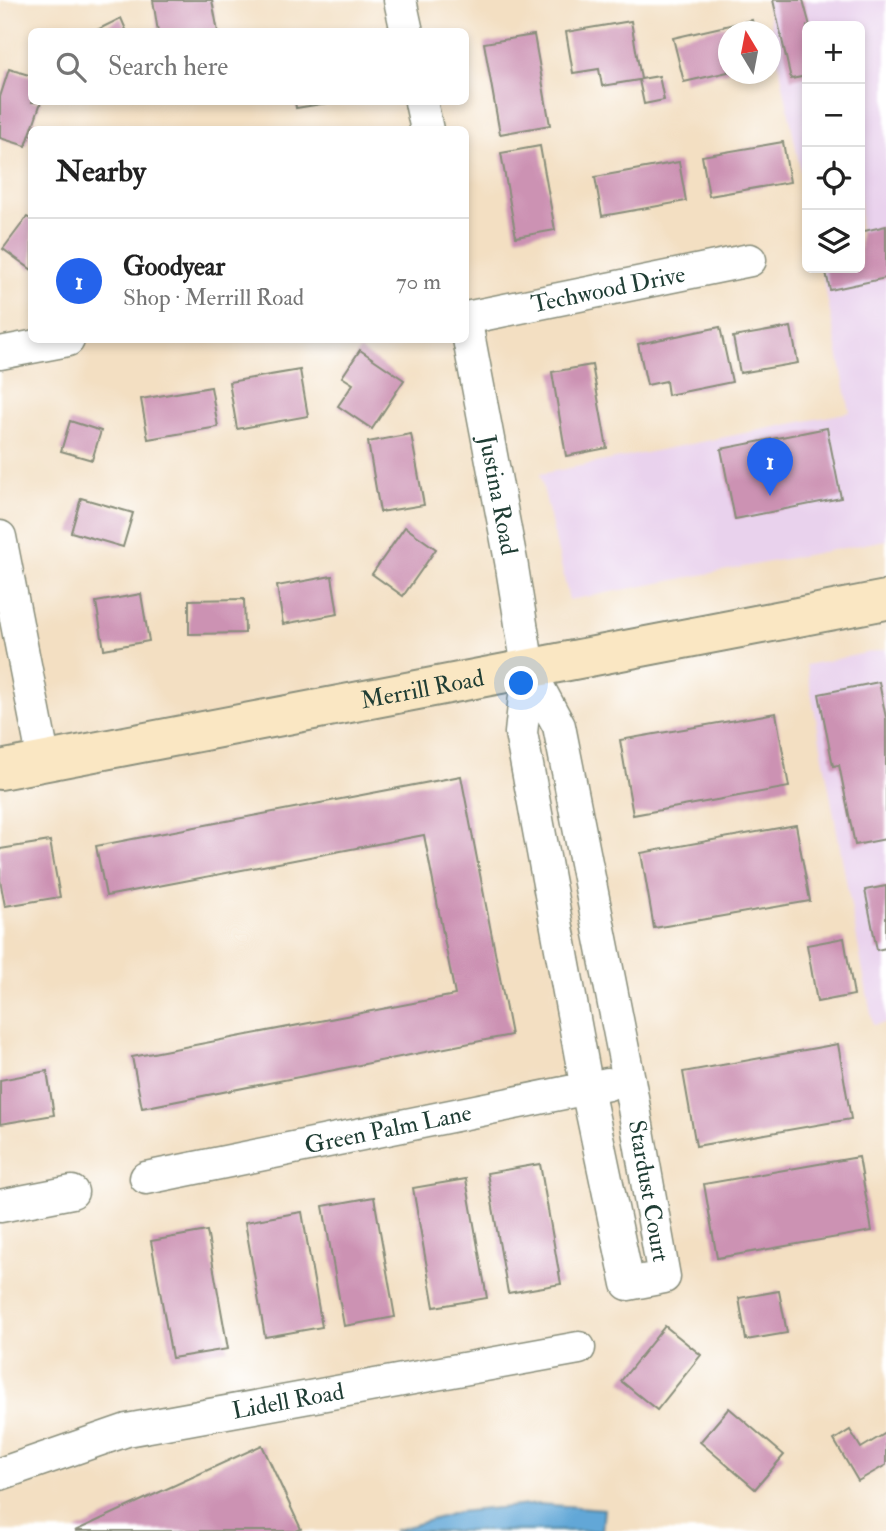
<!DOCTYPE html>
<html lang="en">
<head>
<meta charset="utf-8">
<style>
  :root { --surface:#fff; --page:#f2f2f2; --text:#222; --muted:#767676; --line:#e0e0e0; --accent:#2563eb }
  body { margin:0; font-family:"IM FELL Double Pica",serif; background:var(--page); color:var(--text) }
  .controls { position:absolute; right:21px; top:21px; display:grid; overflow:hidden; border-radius:10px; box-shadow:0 4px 10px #0003 }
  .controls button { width:63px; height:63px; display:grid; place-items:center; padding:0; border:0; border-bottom:2px solid var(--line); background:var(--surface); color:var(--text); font:35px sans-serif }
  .compass { position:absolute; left:718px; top:21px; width:63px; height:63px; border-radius:50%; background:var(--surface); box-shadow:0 4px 10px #0003; rotate:350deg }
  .you { position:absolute; left:522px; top:684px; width:24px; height:24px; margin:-18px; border:5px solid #fff; border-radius:50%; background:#1a73e8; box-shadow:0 0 0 10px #1a73e833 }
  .badge { display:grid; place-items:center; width:46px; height:46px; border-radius:50%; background:var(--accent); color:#fff; font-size:23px; font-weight:700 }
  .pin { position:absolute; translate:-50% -58px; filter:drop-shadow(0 2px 4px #0008) }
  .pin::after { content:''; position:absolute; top:37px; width:24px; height:21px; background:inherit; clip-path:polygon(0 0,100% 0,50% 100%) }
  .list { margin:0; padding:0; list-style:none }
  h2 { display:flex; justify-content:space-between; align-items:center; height:91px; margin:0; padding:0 28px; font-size:30px }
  h2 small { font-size:23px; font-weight:400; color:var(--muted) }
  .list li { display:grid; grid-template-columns:46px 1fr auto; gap:21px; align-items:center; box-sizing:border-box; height:126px; padding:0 28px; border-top:2px solid var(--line) }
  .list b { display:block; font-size:26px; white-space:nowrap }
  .list p { margin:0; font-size:23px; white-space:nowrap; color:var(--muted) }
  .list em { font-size:23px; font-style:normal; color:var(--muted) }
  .icon { flex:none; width:38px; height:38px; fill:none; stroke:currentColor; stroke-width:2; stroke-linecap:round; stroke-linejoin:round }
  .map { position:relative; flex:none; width:886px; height:1531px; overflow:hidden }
  .search { position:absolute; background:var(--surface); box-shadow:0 4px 10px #0003; left:28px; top:28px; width:441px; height:77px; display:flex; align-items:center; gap:18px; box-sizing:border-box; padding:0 24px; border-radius:10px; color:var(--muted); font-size:26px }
  .panel { position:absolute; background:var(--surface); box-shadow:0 4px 10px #0003; left:28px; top:126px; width:441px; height:217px; border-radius:10px }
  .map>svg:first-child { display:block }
</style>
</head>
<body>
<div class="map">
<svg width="886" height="1531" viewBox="0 0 886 1531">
  <rect width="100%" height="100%" fill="#fff"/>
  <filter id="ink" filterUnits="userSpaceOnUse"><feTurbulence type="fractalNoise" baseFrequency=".0143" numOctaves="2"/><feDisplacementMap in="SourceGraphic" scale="14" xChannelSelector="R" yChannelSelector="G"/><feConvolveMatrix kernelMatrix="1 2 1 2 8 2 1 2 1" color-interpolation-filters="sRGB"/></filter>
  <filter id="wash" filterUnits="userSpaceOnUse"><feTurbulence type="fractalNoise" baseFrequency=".00686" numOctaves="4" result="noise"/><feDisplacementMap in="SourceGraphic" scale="28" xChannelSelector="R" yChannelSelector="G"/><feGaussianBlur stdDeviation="1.57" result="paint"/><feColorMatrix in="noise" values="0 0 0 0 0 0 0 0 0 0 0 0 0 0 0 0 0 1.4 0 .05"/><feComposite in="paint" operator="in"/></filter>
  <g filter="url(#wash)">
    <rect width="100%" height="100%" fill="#f3dfc2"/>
    <!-- built -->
    <g fill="#e9d2ed">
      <path d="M 766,0 L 886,0 L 886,540 L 569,600 L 540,474 L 850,412 L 821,268 L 860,268 L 860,26 L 807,26 L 807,203 Z"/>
      <path d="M 886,649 L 886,1023 L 873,1025 L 806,665 Z"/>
    </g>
    <!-- water -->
    <path fill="#62a7d7" stroke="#407286" stroke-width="2" d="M 539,1504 L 604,1509 L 602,1531 L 393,1531 L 458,1512 Z"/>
    <g id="blocks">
      <!-- building -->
      <g fill="#cc92b3">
        <path d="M 153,0 L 212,0 L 218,32 L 158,32 Z"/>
        <path d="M 773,0 L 803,0 L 810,26 L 807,26 L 807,76 L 791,79 Z"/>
        <path d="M 121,18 L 127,32 L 93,32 Z"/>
        <path d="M 752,20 L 755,32 L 728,32 L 728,72 L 684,82 L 673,38 Z"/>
        <path d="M 631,21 L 641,79 L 659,76 L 664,100 L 644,104 L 639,80 L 602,86 L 599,69 L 573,73 L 566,32 Z"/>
        <path d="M 534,35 L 550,125 L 500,134 L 484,43 Z"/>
        <path d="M 9,69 L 32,76 L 32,102 L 41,102 L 26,146 L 0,138 L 0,97 Z"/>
        <path d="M 295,102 L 328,102 L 328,103 L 296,108 Z"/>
        <path d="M 783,142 L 790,182 L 709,196 L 702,156 Z"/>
        <path d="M 540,146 L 555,230 L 516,237 L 501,153 Z"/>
        <path d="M 679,162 L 686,201 L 602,216 L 595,177 Z"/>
        <path d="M 27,217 L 32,220 L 32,270 L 3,249 Z"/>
        <path d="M 886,226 L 886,278 L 830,290 L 825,268 L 860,268 L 860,232 Z"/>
        <path d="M 720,327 L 732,382 L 668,395 L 666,381 L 647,385 L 638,344 Z"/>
        <path d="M 791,327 L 798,363 L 740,373 L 733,337 Z"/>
        <path d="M 360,350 L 404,380 L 372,429 L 338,406 L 353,384 L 342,377 Z"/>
        <path d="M 592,365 L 607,448 L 566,456 L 552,372 Z"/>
        <path d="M 300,370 L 308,416 L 237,429 L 229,382 Z"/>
        <path d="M 211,387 L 218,427 L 148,439 L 141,399 Z"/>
        <path d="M 70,421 L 101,431 L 92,460 L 61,451 Z"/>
        <path d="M 827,428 L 841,498 L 735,519 L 721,449 Z"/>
        <path d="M 411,434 L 424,505 L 380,512 L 368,442 Z"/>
        <path d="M 81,498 L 133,513 L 123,547 L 71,532 Z"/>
        <path d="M 405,527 L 436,549 L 403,596 L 372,574 Z"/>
        <path d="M 332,576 L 338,614 L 283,624 L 277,586 Z"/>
        <path d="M 141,594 L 149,641 L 104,649 L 96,602 Z"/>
        <path d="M 244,599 L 245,633 L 189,634 L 189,600 Z"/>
        <path d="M 879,682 L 886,718 L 886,839 L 855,845 L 839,765 L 833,766 L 819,694 Z"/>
        <path d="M 776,713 L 789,787 L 633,815 L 620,740 Z"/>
        <path d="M 461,776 L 511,1035 L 142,1108 L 132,1057 L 455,995 L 424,835 L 106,896 L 96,846 Z"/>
        <path d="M 796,825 L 810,901 L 654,928 L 641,853 Z"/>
        <path d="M 50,841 L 60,897 L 5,906 L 0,880 L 0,849 Z"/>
        <path d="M 886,886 L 886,948 L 877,950 L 865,890 Z"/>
        <path d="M 844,938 L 854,995 L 817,1002 L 807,945 Z"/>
        <path d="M 838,1044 L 851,1119 L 696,1146 L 683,1072 Z"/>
        <path d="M 47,1071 L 54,1115 L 0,1124 L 0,1080 Z"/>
        <path d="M 859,1157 L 872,1231 L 717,1258 L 704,1184 Z"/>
        <path d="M 540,1164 L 561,1284 L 508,1293 L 487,1173 Z"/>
        <path d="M 466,1179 L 487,1298 L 434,1307 L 413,1188 Z"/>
        <path d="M 374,1197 L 395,1317 L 344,1326 L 323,1206 Z"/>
        <path d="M 302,1212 L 322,1327 L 265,1337 L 245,1222 Z"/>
        <path d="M 207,1231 L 228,1349 L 172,1358 L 151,1241 Z"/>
        <path d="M 779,1291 L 787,1333 L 746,1340 L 739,1298 Z"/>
        <path d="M 665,1326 L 701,1355 L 657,1410 L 621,1381 Z"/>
        <path d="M 729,1408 L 784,1455 L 755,1489 L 700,1442 Z"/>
        <path d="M 850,1430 L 861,1448 L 886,1433 L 886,1465 L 858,1481 L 834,1440 Z"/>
        <path d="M 262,1445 L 301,1529 L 296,1531 L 75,1531 Z"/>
      </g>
    </g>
  </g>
  <g filter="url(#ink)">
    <use href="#blocks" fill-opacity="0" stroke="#898e7b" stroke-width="2"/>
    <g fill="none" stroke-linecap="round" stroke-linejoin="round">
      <!-- street casing -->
      <g stroke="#898e7b" stroke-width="35">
        <g id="street">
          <path d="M 400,0 L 407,32"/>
          <path d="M 421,102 L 427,130"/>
          <path id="s1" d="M 466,318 L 750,260"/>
          <path id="s2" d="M 466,323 L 511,561 L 528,668 L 521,733 L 587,1089 L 628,1284 L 664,1277 L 629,1080 L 559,726 L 528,668"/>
          <path d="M 0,353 L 68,340"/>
          <path d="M 0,537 L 44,762"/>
          <path id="s3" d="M 146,1178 L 608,1084"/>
          <path d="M 0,1206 L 72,1192"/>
          <path id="s4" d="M 0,1474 L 127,1430 L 579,1348"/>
        </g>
      </g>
      <!-- secondary casing -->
      <g stroke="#898e7b" stroke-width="42">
        <g id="secondary">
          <path id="s5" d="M 0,770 L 886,600"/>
        </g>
      </g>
      <!-- street -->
      <use href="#street" stroke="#fff" stroke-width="32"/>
      <!-- secondary -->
      <use href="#secondary" stroke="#fae7c3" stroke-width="38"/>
    </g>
  </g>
  <g text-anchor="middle" stroke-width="6" stroke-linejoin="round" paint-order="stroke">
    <!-- street labels -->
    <g font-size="24" fill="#1f3d34" stroke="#fff">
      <text dy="8" stroke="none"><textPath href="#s1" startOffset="145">Techwood Drive</textPath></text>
      <text dy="8" stroke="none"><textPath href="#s2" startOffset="175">Justina Road</textPath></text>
      <text dy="8" stroke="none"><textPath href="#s5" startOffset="430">Merrill Road</textPath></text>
      <text dy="8" stroke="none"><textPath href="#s3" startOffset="247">Green Palm Lane</textPath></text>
      <text transform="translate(649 1191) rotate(80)" y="8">Stardust Court</text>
      <text dy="8" stroke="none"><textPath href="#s4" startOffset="298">Lidell Road</textPath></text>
    </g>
  </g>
</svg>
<div class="controls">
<button>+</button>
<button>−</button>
<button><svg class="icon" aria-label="locate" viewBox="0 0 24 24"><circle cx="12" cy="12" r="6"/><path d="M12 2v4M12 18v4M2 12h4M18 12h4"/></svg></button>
<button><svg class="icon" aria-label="layers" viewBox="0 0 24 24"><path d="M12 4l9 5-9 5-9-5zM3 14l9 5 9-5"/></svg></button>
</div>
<svg class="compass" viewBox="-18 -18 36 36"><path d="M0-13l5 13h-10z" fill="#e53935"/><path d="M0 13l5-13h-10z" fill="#767676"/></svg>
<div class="you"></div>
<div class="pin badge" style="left:770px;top:496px">1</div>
<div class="search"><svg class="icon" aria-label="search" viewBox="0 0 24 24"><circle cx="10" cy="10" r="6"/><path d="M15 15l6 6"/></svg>Search here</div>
<section class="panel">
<h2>Nearby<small></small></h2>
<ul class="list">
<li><span class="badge">1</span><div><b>Goodyear</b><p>Shop · Merrill Road</p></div><em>70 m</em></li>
</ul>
</section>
</div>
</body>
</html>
